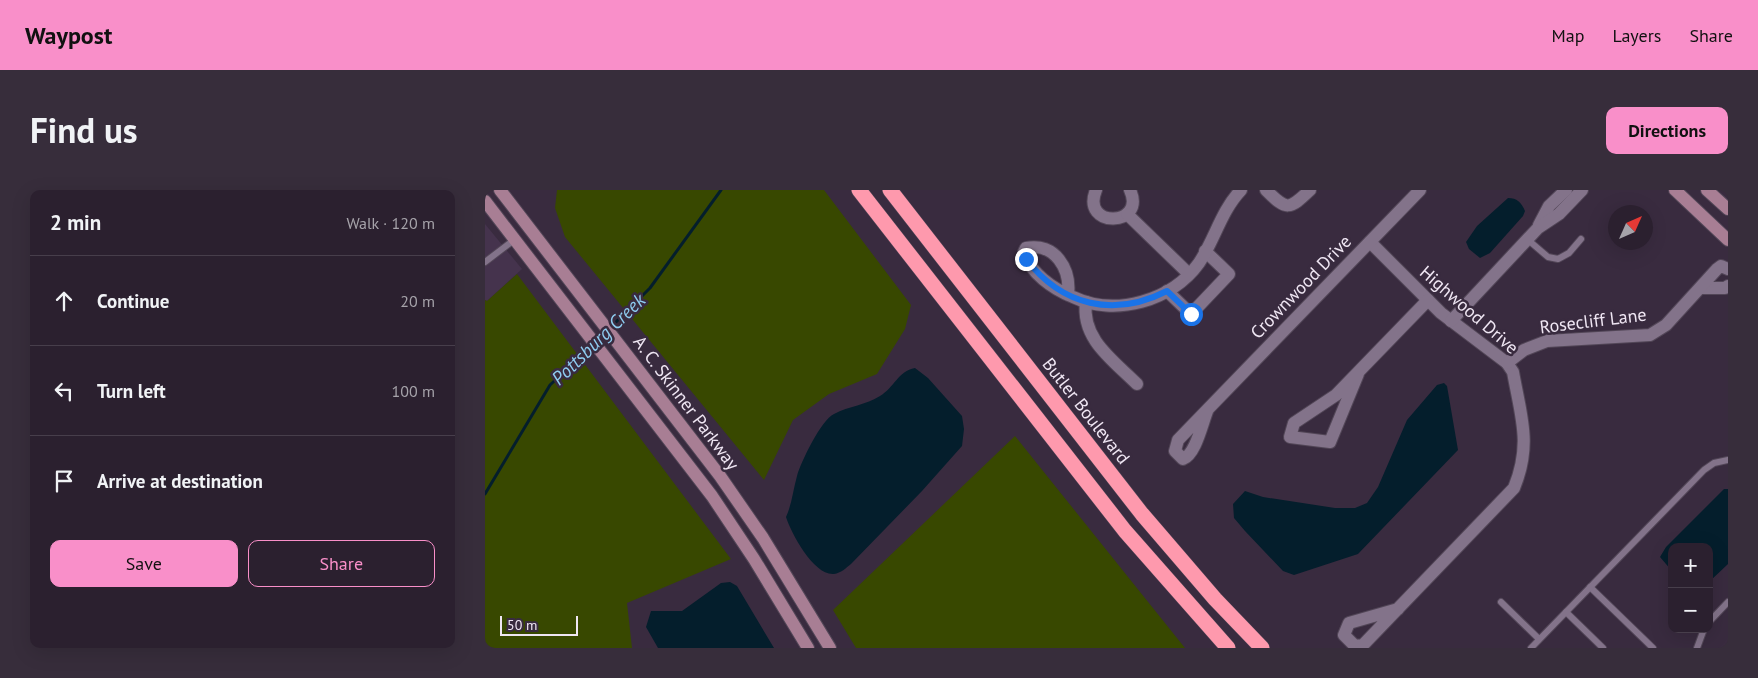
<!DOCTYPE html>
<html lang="en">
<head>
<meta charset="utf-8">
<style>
  :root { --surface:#2b202f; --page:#372d3b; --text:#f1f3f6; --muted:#a6a3aa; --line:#473e4b; --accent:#f98fc9 }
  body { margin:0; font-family:"PT Sans",sans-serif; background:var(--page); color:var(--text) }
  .controls { position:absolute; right:15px; bottom:15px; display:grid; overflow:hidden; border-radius:10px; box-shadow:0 5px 20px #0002 }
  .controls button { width:45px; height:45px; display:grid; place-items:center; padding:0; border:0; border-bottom:1px solid var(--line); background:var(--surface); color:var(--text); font:25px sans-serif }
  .compass { position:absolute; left:1123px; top:15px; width:45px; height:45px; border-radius:50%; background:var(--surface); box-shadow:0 5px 20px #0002; rotate:45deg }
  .scale { position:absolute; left:15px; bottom:12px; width:78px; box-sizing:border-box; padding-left:5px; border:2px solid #efe6f3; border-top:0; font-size:14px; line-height:18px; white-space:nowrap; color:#efe6f3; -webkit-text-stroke:4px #392b3f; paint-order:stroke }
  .stop { position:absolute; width:15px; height:15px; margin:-11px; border:4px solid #1a73e8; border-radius:50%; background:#fff }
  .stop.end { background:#1a73e8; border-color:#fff; box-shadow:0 1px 5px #0008 }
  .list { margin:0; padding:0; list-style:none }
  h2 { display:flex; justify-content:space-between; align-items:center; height:65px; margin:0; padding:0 20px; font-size:21px }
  h2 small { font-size:16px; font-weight:400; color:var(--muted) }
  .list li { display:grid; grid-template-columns:32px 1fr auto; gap:15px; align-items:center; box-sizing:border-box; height:90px; padding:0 20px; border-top:1px solid var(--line) }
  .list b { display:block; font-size:19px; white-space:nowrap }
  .list em { font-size:16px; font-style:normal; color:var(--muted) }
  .actions { display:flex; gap:10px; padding:15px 20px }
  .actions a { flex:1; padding:11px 0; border:1px solid var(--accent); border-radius:10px; text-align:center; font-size:18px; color:var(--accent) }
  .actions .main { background:var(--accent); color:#111 }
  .icon { flex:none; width:28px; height:28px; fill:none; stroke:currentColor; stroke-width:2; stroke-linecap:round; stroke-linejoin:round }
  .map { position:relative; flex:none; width:1243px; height:458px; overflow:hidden; border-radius:10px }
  header { display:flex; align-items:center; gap:30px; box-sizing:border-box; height:70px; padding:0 25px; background:var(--accent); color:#111 }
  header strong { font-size:24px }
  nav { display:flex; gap:28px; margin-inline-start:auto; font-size:18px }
  .intro { display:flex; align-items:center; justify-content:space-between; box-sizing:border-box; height:120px; padding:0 30px }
  h1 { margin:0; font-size:35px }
  .button { padding:12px 22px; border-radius:10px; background:var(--accent); color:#111; font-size:18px; font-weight:700 }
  main { display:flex; gap:30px; padding:0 30px }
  aside { flex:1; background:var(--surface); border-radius:10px; box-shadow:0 5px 20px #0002 }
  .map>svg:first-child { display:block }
</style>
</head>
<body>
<header>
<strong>Waypost</strong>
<nav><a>Map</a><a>Layers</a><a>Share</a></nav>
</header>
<div class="intro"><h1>Find us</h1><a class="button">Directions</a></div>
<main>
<aside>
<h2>2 min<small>Walk · 120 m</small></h2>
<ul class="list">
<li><svg class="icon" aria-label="ahead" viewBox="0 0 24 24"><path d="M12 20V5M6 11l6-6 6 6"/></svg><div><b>Continue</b></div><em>20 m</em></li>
<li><svg class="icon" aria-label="left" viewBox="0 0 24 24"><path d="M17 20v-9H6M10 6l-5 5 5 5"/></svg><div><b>Turn left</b></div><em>100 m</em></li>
<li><svg class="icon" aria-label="arrive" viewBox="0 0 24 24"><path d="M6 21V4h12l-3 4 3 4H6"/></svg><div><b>Arrive at destination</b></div></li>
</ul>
<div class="actions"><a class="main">Save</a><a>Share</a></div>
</aside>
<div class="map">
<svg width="1243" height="458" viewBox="0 0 1243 458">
  <rect width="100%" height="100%" fill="#392b3f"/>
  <!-- built -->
  <path fill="#45334d" d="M 0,34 L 37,79 L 2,111 L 0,110 Z"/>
  <!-- green -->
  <g fill="#384800">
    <path d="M 72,0 L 339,0 L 426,115 L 420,139 L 392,184 L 344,204 L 308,230 L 279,290 L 80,47 L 70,18 Z"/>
    <path d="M 32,84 L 246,369 L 142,413 L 147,458 L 0,458 L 0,110 L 2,111 Z"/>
    <path d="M 530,246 L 700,458 L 371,458 L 348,420 Z"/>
  </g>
  <!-- water -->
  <g fill="#041e2c">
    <path d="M 1023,8 C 1032,8 1036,12 1040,21 L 1038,26 L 1005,63 L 995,68 L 984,59 L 981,52 L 992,36 Z"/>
    <path d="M 430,178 L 443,188 L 477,226 L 479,239 L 477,256 L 437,301 L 366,374 C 361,378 356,383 349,384 C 329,386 306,343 301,327 C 307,314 308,300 312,286 C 316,272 336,230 349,224 C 364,216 381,215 395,206 C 409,198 413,181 430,178 Z"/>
    <path d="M 959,193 L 962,196 L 973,260 L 873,364 L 809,385 L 798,381 L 760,341 L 749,328 L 748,314 L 760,301 L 778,307 L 850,318 L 870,318 L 882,313 L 893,297 L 922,230 L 952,195 Z"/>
    <path d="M 1239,299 L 1243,299 L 1243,374 L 1224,392 L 1224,357 L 1187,357 L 1187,381 L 1175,367 L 1181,357 Z"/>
    <path d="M 245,392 L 252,396 L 289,458 L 173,458 L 161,437 L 166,421 L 197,421 L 236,393 Z"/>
  </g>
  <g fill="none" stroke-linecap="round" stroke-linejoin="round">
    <!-- stream -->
    <g stroke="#041e2c" stroke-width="3">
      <path d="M 126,137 L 165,98 L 236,0"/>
      <path d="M 111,151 L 121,141"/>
      <path d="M 0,304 L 65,195 L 107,155"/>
    </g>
    <!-- lane casing -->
    <g stroke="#524657" stroke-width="8">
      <g id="lane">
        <path d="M 1042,49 L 1063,67 L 1073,69 L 1084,63 L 1096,49"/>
        <path d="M 0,72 L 29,50"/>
        <path d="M 1105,397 L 1168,458"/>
        <path d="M 1016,412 L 1054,449"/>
        <path d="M 1081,422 L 1118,458"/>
        <path d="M 1224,432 L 1243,412"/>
        <path d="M 1046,458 L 1219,280 L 1229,273 L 1243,270"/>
        <path d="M 1212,458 L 1219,439"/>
      </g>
    </g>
    <!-- street casing -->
    <g stroke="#524657" stroke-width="14">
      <g id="street">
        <path d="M 611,0 C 595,39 662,37 645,0"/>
        <path d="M 781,0 C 802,21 804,20 825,0"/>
        <path d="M 642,24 L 704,84"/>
        <path d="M 1054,35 L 1064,16 L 1081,0"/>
        <path d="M 885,52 L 956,123 L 1022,173 L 1028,182 C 1036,227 1047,254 1029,298 L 878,455 L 870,456 L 859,445 L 864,433 L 913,419"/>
        <path d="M 1216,98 L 1240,98 L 1243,96"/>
        <path d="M 682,101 L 706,124 L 744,84 L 720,61"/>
        <path d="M 583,105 C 586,79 570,52 541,58 L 539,62 C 545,83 568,99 588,107 C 630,127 687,111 714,73 C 730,49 736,21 756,0"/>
        <path d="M 601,112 C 596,149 628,170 652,194"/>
        <path d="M 966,131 L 1053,38 L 1074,24 L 1097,0"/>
        <path d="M 1022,173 L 1039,160 L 1062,151 L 1165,145 L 1181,135 L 1232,79 L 1236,76 L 1243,79"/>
        <path d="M 873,184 L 845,252 L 805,247 L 809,233 L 851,205 L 943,110"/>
        <path d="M 723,219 C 717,233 711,264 698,269 L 690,261 L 693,250 L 723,219 L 935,0"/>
      </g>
    </g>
    <!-- secondary casing -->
    <g stroke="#524657" stroke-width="14">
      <g id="secondary">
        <path d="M 15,0 L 235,286 L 278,348 L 345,458"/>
        <path d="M 1190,0 L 1243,50"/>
        <path d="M 1222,0 L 1243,19"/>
        <path d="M 0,11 L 227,306 L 269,369 L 323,458"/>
      </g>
    </g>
    <!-- highway casing -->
    <g stroke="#524657" stroke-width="16">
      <g id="highway">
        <path d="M 374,0 L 640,341 L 743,458"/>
        <path d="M 405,0 L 657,324 L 730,409 L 777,458"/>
      </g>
    </g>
    <!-- lane -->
    <use href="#lane" stroke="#83738a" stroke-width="6"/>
    <!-- street -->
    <use href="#street" stroke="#83738a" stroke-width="12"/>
    <!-- secondary -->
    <use href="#secondary" stroke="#a87e94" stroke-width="12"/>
    <!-- highway -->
    <use href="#highway" stroke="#fe99ad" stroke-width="15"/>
  </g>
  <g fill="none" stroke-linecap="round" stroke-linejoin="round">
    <!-- route -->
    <path stroke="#1a73e8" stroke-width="6" d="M 541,69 C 577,116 629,128 682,101 L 706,124"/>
  </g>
  <g text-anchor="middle" stroke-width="5" stroke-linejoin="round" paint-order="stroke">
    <!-- street labels -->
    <g font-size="18" fill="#efe6f3" stroke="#392b3f">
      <text transform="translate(816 97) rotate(-46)" y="6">Crownwood Drive</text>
      <text transform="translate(984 120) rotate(41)" y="6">Highwood Drive</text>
      <text transform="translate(1108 131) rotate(-7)" y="6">Rosecliff Lane</text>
      <text transform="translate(201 213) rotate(53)" y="6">A. C. Skinner Parkway</text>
      <text transform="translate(601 221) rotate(52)" y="6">Butler Boulevard</text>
    </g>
    <!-- water labels -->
    <g font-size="19" font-style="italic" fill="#8fcdf1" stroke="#392b3f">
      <text transform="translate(113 149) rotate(-44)" y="7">Pottsburg Creek</text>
    </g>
  </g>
</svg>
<div class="controls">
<button>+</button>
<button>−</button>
</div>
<svg class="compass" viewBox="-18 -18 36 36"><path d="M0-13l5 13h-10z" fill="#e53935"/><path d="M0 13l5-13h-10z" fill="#a6a3aa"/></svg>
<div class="scale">50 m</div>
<div class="stop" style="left:706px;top:124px"></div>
<div class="stop end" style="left:541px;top:69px"></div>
</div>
</main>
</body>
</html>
